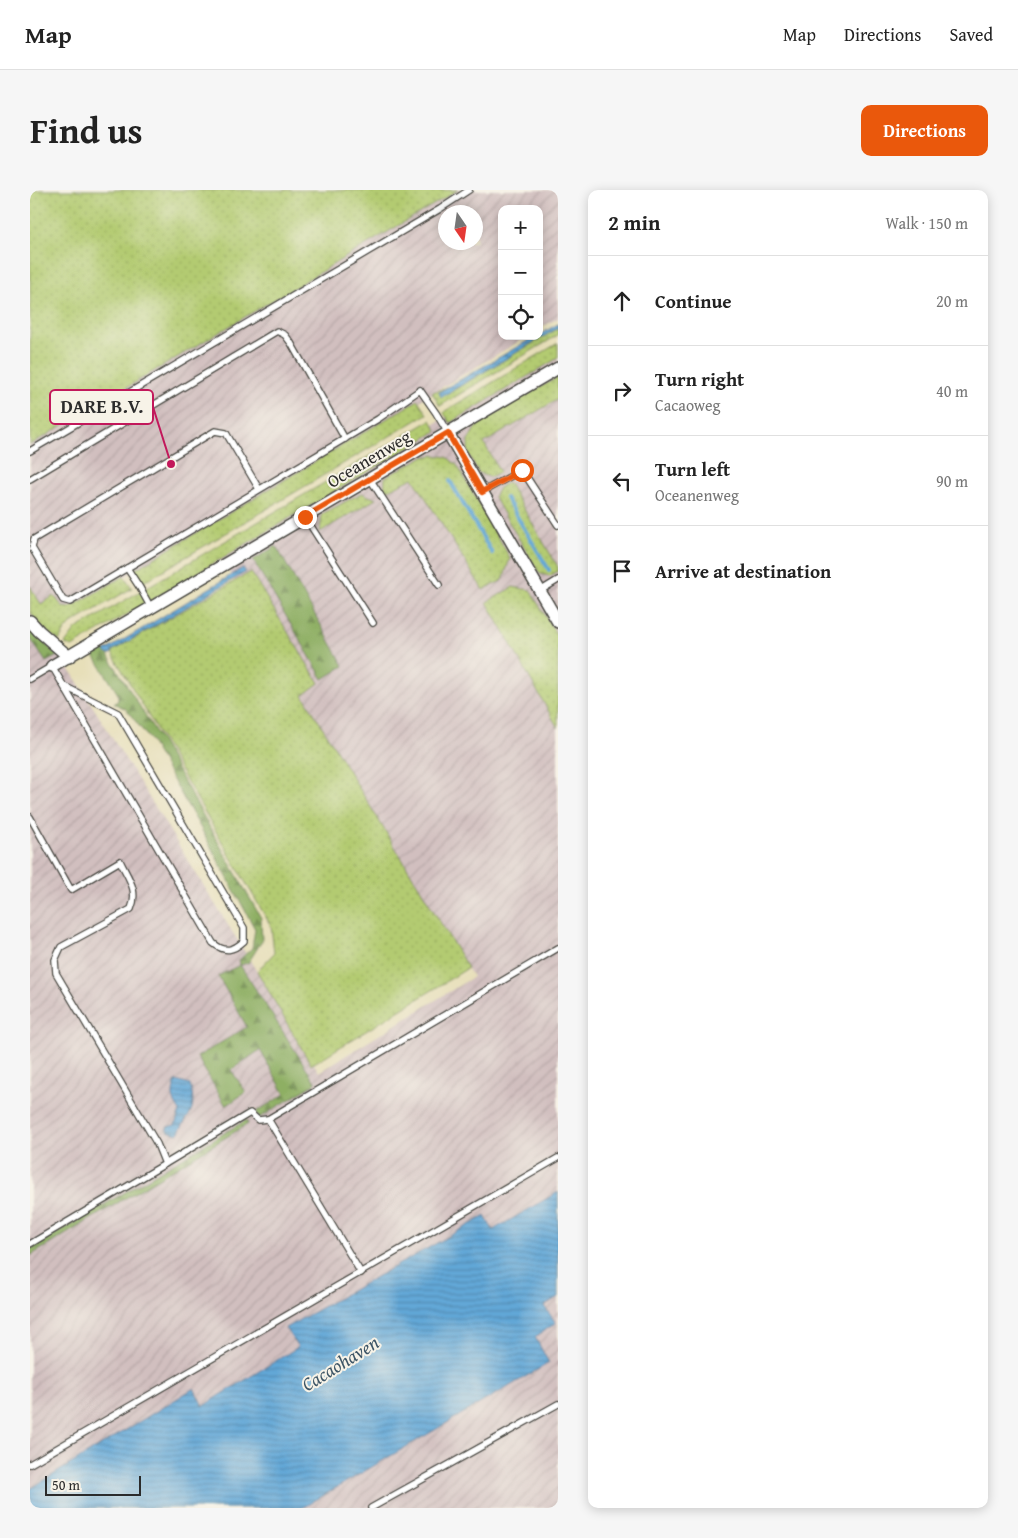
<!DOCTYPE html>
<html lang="en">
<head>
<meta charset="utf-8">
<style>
  :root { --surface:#fff; --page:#f6f6f6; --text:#222; --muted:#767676; --line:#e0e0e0; --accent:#ea580c }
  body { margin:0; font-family:"Gentium Book Plus",serif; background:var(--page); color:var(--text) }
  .controls { position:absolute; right:15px; top:15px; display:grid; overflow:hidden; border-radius:10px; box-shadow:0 2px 12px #0003 }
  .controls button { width:45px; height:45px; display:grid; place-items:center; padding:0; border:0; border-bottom:1px solid var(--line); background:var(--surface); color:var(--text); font:25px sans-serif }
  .compass { position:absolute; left:408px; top:15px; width:45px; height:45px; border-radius:50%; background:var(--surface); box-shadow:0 2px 12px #0003; rotate:167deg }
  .scale { position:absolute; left:15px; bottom:12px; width:96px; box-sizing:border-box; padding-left:5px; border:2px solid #2b2b2b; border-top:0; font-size:14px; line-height:18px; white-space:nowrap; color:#2b2b2b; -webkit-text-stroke:4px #f7f3e8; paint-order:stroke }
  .stop { position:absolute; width:15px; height:15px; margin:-11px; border:4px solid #ea580c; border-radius:50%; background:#fff }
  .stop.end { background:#ea580c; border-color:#fff; box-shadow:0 1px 5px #0008 }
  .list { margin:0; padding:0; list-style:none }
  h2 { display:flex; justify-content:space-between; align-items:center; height:65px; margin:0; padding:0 20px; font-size:21px }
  h2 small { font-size:16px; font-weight:400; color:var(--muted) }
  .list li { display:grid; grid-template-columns:32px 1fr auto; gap:15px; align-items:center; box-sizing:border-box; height:90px; padding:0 20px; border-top:1px solid var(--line) }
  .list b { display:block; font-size:19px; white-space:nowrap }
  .list p { margin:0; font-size:16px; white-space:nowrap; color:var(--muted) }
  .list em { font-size:16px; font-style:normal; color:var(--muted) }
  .icon { flex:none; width:28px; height:28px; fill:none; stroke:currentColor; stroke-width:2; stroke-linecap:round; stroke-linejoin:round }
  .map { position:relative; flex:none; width:528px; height:1318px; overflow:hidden; border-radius:10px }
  header { display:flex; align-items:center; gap:30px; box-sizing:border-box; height:70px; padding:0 25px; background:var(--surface); border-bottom:1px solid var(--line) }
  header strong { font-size:24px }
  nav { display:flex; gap:28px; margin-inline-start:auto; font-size:18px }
  .intro { display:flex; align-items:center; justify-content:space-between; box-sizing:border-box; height:120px; padding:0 30px }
  h1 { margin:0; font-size:35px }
  .button { padding:12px 22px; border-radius:10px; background:var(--accent); color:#fff; font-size:18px; font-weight:700 }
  main { display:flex; gap:30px; padding:0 30px }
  aside { flex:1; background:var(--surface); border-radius:10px; box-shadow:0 2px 12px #0003 }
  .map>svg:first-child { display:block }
</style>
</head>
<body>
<header>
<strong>Map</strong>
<nav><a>Map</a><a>Directions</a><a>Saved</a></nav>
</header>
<div class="intro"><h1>Find us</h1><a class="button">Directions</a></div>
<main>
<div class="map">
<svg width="528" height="1318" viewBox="0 0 528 1318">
  <defs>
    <pattern id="industrial-furrows" width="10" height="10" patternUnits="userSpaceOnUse" patternTransform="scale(1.25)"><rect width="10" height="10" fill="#d1bfbf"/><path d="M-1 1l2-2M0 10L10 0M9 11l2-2" fill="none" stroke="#b4a4a4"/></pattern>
    <pattern id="grass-dots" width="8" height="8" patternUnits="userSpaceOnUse" patternTransform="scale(1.25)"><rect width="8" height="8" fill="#b3cb71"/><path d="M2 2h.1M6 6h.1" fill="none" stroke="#9aae62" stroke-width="1.8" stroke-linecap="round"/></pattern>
    <pattern id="forest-firs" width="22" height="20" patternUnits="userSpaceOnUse" patternTransform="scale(1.25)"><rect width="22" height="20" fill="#8eaf63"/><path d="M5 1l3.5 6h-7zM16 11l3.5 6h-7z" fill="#748f52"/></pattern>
    <pattern id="water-rules" width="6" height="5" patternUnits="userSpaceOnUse" patternTransform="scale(1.25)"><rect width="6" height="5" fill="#62a7d7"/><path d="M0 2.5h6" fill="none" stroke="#5188af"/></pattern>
  </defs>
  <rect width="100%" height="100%" fill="#f7f3e8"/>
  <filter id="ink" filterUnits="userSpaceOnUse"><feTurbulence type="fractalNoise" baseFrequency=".02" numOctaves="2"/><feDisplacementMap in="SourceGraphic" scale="10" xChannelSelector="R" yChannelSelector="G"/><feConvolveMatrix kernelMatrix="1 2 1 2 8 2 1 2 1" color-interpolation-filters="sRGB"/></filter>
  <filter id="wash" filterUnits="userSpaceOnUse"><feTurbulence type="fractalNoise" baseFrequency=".0096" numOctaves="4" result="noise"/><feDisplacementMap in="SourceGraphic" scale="20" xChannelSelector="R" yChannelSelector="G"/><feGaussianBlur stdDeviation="1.12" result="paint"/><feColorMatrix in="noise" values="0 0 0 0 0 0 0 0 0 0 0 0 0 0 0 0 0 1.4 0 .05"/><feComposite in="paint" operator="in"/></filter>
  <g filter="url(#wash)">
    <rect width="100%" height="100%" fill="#e7dfb9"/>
    <!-- industrial -->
    <g fill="url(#industrial-furrows)" fill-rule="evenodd">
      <path d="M 0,0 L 528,0 L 528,128 L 509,139 L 509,19 L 472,19 L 472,146 L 498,146 L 20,431 L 0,402 ZM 416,22 L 446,22 L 446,52 L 416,52 Z"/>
      <path d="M 528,163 L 528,1019 L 0,1318 L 0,415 L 289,882 L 443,787 L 185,359 Z"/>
      <path d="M 528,1091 L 528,1318 L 257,1318 L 503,1106 Z"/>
    </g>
    <!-- grass -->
    <g fill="url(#grass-dots)" stroke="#6f7b4e">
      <path d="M 0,0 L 428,0 L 0,255 Z"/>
      <path d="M 528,138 L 528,145 L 410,216 L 402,202 L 419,197 L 409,202 L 412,207 Z"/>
      <path d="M 528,153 L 528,168 L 420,233 L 414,223 L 415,221 Z"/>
      <path d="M 528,187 L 528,209 L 454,253 L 470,282 L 460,287 L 453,285 L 448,282 L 438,263 L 438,251 L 444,240 L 449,233 Z"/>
      <path d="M 388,210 L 397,224 L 112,393 L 104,380 Z"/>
      <path d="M 401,230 L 407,241 L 42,457 L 35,454 L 46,439 Z"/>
      <path d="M 405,265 L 417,267 L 427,275 L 480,368 L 473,390 L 453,400 L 383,288 L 354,302 L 355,287 L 393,267 Z"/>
      <path d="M 478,292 L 528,377 L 528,381 L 520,386 L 510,384 L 464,307 L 469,298 Z"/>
      <path d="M 332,303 L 346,309 L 290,342 L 292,324 Z"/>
      <path d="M 221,382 L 289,493 L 273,505 L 438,778 L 281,875 L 227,781 L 244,763 L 241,736 L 82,463 L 82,461 Z"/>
      <path d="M 94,386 L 102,398 L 41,434 L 35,441 L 29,451 L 9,435 L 0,421 L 0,396 L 11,414 L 24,406 L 33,417 L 39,418 Z"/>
      <path d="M 483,397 L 500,400 L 528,447 L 528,538 L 457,412 Z"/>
    </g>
    <!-- forest -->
    <g fill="url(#forest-firs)" stroke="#5c6d47">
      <path d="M 246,356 L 314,476 L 293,489 L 223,370 Z"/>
      <path d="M 0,437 L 27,466 L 16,472 L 0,448 Z"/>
      <path d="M 68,458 L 75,461 L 78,465 L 130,549 L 231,728 L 232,751 L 218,773 L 210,775 L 286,893 L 229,928 L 226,922 L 255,904 L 230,860 L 201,880 L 216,902 L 196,916 L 167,867 L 217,837 L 188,786 L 210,775 L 209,770 L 222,758 L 225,739 L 174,644 L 120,550 L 96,519 L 84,513 L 88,511 L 88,504 L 61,461 Z"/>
      <path d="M 216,930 L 218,934 L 0,1066 L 0,1059 Z"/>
    </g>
    <!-- water -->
    <g fill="url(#water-rules)" stroke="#466981">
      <path d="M 528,134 L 528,138 L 411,207 L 409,202 L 506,146 L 509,146 L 509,145 Z"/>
      <path d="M 213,378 L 216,382 L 82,461 L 82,463 L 78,465 L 75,461 Z"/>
      <path d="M 146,891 L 160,895 C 168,922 158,923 148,944 L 137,941 L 137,937 L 145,935 L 150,921 C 142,909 141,906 146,891 Z"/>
      <path d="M 528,1002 L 528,1107 L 514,1116 L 526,1133 L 505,1147 L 519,1173 L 272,1318 L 0,1318 L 0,1299 L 164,1198 L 173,1216 L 268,1157 L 255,1138 L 455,1026 L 463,1040 Z"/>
    </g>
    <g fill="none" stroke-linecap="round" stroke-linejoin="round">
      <!-- stream -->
      <g stroke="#62a7d7" stroke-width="4">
        <path d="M 420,291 L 462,363"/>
        <path d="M 476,308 L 519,380"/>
      </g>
    </g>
  </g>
  <g filter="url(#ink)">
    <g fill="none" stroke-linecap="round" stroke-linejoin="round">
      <!-- lane casing -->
      <g stroke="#474640" stroke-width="8">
        <g id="lane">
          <path d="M 0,261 L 410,19 L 439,0"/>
          <path d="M 0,289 L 247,141 L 255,145 L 261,153 L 315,249"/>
          <path d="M 340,289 L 409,395"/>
          <path d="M 229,299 L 196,243 L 185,241 L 4,349 L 2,358 L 33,410 L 40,412 L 348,229 L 390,200 L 406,223 L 418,243"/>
          <path d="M 452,302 L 492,280 L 528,335"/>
          <path d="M 275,327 L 343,433"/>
          <path d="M 97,378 L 110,398 L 121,418"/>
          <path d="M 510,401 L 528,390"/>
          <path d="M 0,489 L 22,476 L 183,753 C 195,763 203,761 214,751 L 214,738 L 88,523 L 34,496"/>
          <path d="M 0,627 L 41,700 L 90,671 C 98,688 109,700 101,719 L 31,757 L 25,770 L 26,783 L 127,954 L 135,974 L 220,923 L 228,930 L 238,929"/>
          <path d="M 0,1054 L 135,974"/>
          <path d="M 331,1083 L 238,929 L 528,758"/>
          <path d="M 0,1274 L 528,968"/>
          <path d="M 341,1318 L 528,1214"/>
        </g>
      </g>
      <!-- street casing -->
      <g stroke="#474640" stroke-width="14">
        <g id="street">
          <path d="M 418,243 L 528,432"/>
          <path d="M 0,431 L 9,441 L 39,467"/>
          <path d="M 22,476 L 528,178"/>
        </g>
      </g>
      <!-- lane -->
      <use href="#lane" stroke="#fff" stroke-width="5.5"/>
      <!-- street -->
      <use href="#street" stroke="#fff" stroke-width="11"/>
    </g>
  </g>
  <g fill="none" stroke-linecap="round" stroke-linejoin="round" filter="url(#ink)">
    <!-- route -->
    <path stroke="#ea580c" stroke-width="6" d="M 275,327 L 418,243 L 452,302 L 492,280"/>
  </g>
  <g text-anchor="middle" stroke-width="4" stroke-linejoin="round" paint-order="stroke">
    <!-- street labels -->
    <g font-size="18" fill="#2b2b2b" stroke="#f7f3e8">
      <text transform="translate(339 269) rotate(-31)" y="6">Oceanenweg</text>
    </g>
    <!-- water labels -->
    <g font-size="19" font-style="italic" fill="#3e5667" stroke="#f7f3e8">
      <text transform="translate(310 1173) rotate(-32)" y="7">Cacaohaven</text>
    </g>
  </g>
  <!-- callouts -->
  <path fill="none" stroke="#c2185b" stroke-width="2" d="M141 274L123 217"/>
  <circle fill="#c2185b" stroke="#f7f3e8" stroke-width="2" cx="141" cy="274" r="5"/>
  <rect fill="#f7f3e8" stroke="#c2185b" stroke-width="2" x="20" y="200" width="103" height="34" rx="5"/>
  <g font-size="19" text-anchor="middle" font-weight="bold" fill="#2b2b2b">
    <text x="72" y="223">DARE B.V.</text>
  </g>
</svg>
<div class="controls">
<button>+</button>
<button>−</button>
<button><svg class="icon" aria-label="locate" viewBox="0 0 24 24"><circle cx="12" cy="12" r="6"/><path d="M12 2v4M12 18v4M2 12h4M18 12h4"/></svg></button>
</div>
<svg class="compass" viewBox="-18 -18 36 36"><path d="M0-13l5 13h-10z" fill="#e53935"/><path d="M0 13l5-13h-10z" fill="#767676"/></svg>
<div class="scale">50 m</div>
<div class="stop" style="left:492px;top:280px"></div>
<div class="stop end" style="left:275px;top:327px"></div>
</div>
<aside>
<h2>2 min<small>Walk · 150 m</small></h2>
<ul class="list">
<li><svg class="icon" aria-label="ahead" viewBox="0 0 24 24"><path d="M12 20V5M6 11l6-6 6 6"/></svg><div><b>Continue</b></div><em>20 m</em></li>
<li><svg class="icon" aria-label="right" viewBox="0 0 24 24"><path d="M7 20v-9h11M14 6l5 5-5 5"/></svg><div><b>Turn right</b><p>Cacaoweg</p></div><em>40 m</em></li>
<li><svg class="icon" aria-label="left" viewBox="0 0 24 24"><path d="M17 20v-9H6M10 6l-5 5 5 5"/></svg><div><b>Turn left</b><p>Oceanenweg</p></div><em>90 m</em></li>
<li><svg class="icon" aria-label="arrive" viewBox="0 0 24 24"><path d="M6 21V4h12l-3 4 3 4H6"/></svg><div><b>Arrive at destination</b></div></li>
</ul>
</aside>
</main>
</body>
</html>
